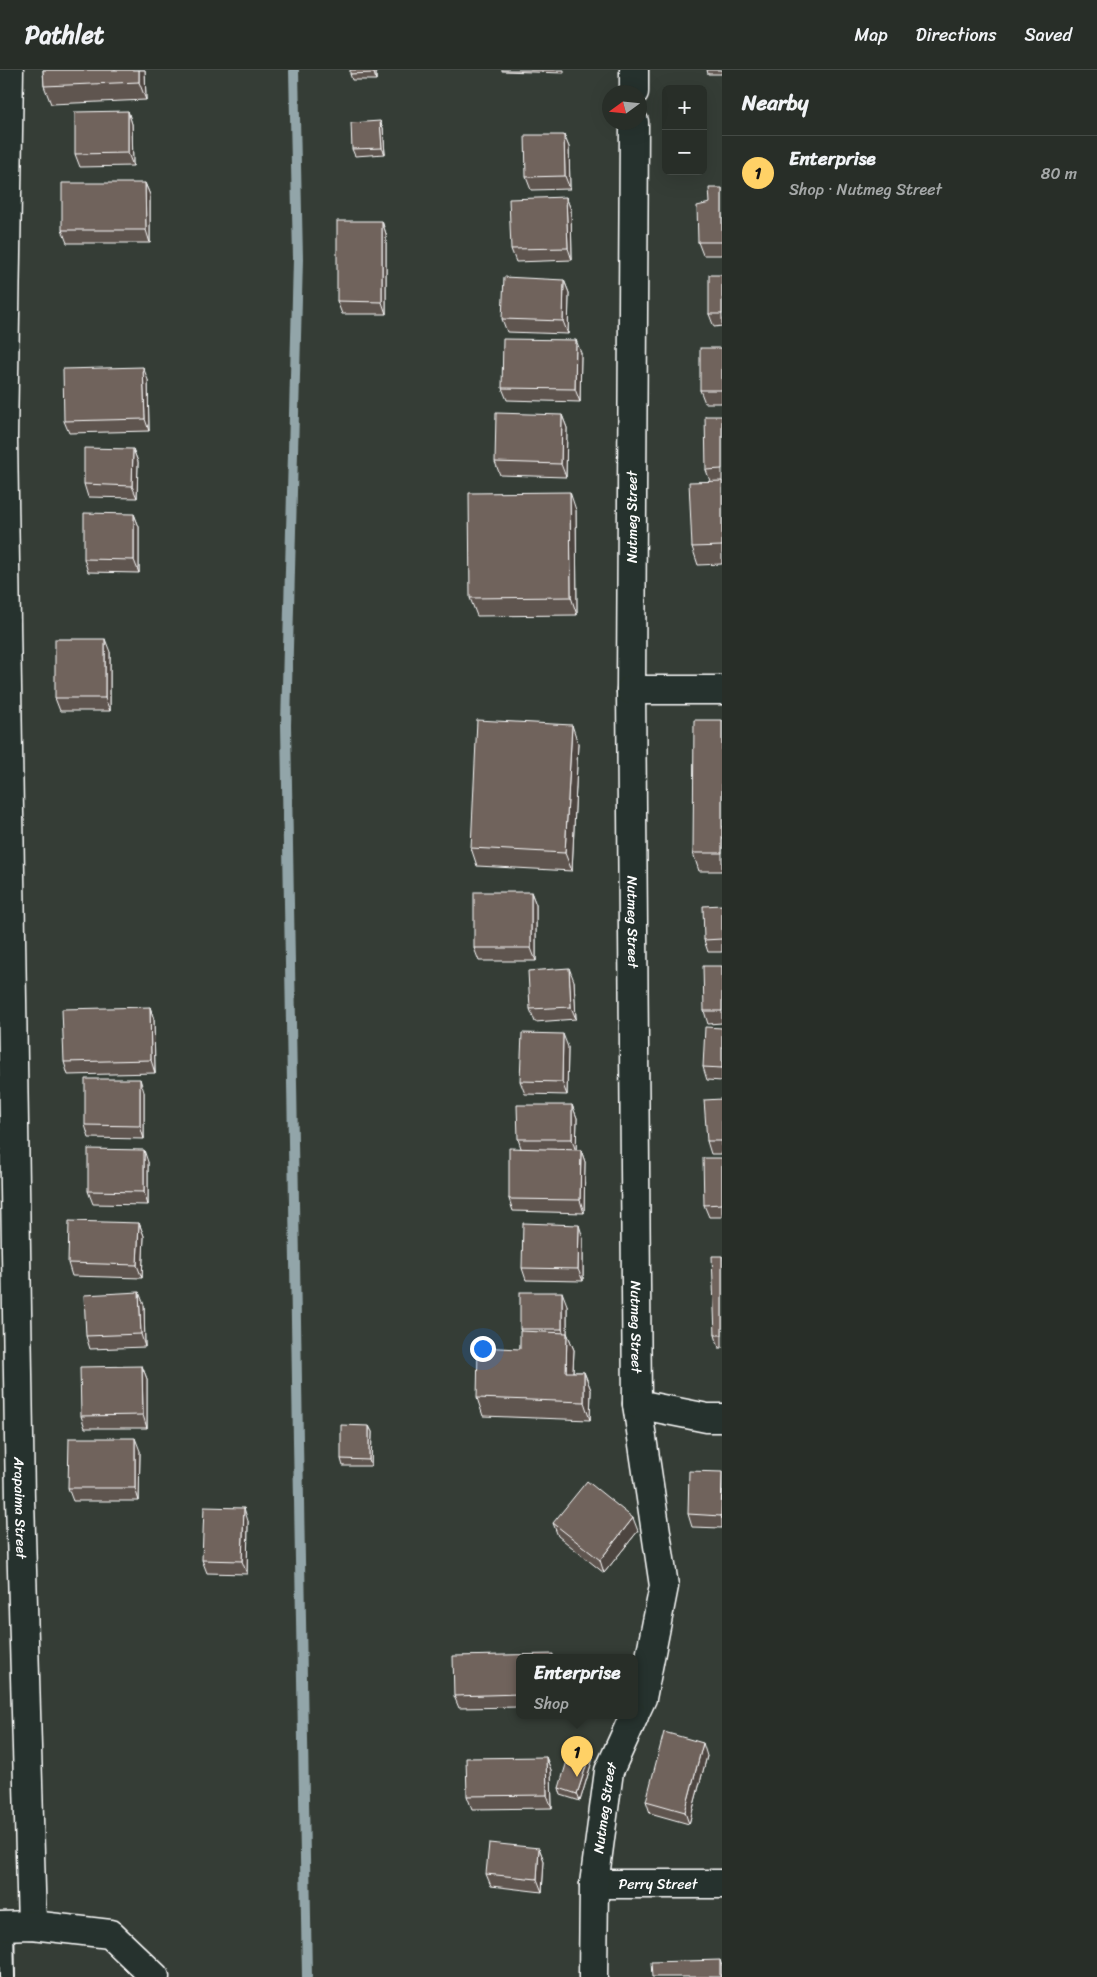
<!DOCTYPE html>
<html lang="en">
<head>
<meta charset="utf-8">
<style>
  :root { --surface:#282e28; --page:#303630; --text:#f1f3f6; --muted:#a5a8a8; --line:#444a45; --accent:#ffd166 }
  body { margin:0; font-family:Sriracha,sans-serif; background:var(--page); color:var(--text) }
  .controls { position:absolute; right:15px; top:15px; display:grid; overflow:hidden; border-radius:8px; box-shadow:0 5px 20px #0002 }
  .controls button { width:45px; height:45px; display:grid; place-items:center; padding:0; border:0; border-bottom:1px solid var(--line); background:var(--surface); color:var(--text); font:25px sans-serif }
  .compass { position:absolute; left:602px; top:15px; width:45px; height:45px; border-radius:50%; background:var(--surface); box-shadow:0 5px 20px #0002; rotate:255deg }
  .you { position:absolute; left:482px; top:1278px; width:18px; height:18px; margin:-12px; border:4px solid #fff; border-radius:50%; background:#1a73e8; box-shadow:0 0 0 8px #1a73e833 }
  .badge { display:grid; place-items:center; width:32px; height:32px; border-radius:50%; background:var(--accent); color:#111; font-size:16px; font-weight:700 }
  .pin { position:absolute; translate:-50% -41px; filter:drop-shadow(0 1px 2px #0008) }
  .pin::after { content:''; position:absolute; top:26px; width:18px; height:15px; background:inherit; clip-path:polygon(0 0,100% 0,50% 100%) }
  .popup { position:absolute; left:516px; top:1584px; width:122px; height:65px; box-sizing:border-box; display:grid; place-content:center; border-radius:8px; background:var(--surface); filter:drop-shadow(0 1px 4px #0005); font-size:16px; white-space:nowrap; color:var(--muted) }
  .popup b { font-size:19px; color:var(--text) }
  .popup::after { content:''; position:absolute; left:50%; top:100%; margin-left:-10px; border:10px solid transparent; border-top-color:var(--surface) }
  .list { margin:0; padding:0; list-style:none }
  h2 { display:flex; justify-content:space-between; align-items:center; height:65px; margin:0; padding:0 20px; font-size:21px }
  h2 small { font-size:16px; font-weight:400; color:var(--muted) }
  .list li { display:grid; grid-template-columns:32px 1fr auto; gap:15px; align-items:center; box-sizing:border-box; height:75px; padding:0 20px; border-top:1px solid var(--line) }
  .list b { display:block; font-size:19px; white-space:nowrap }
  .list p { margin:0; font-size:16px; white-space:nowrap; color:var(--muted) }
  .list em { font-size:16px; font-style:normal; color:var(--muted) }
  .map { position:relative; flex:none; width:722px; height:1907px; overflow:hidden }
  header { display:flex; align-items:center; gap:30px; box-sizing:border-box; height:70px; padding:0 25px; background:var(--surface); border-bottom:1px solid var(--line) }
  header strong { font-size:24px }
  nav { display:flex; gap:28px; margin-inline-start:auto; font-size:18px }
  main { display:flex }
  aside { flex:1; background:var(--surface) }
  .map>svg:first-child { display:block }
</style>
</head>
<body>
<header>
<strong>Pathlet</strong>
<nav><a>Map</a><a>Directions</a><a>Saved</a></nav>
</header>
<main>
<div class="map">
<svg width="722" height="1907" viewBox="0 0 722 1907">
  <rect width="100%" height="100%" fill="#353d36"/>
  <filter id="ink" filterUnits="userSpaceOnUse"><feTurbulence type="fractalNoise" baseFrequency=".02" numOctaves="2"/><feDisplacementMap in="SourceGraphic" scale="10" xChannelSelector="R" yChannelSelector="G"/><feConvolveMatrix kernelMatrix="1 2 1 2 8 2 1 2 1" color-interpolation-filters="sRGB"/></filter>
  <g filter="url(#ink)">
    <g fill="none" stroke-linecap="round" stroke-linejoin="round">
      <!-- stream -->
      <path stroke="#92a5a9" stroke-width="10" d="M 294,0 L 298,189 L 286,655 L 307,1907"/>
      <!-- service casing -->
      <g stroke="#fff" stroke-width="18">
        <path id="service" d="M 6,1856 L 7,1907"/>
      </g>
      <!-- minor casing -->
      <g stroke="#fff" stroke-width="31">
        <g id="minor">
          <path id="s1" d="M 9,0 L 3,367 L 20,1429 L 32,1855"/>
          <path d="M 634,22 L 634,0"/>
          <path id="s2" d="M 634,52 L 631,620 L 637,1334 L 664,1516 L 642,1628 L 634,1645"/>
          <path d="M 631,620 L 722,620"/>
          <path d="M 637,1334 L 707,1348 L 722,1348"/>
          <path id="s3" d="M 594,1814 L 722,1814"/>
          <path d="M 0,1856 L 32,1855 L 110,1864 L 155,1907"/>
          <path id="s4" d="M 593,1907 L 594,1814 L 609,1701 L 634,1646"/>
        </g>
      </g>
      <!-- service -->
      <use href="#service" stroke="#26332d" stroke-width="14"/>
      <!-- minor -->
      <use href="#minor" stroke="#26332d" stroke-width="28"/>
    </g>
    <!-- wall -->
    <g fill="#5f554f" stroke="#fff">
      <path d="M 43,0 L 145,0 L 146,30 L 51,34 L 44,16 Z"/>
      <path d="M 376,0 L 376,10 L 352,10 L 350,4 Z"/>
      <path d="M 502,0 L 564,0 L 564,3 L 502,1 Z"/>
      <path d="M 707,0 L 722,0 L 722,4 L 708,4 Z"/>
      <path d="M 128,41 L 132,54 L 133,96 L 80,97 L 75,84 Z"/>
      <path d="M 380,51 L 383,58 L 385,84 L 355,86 L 352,79 Z"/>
      <path d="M 564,65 L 569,77 L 570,119 L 531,120 L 526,107 Z"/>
      <path d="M 145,113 L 150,125 L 150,173 L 67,173 L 62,160 Z"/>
      <path d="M 722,118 L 722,185 L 703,185 L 698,172 L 710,133 Z"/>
      <path d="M 566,127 L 571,140 L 572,190 L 516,192 L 511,179 Z"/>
      <path d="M 382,151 L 386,164 L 386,244 L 342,244 L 337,231 Z"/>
      <path d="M 722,205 L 722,256 L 714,257 L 709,244 Z"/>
      <path d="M 564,210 L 569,223 L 568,264 L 507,262 L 502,249 Z"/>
      <path d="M 722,278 L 722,333 L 705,333 L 700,320 Z"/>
      <path d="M 581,283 L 580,332 L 507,330 L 502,318 Z"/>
      <path d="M 148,310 L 149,361 L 69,363 L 64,351 Z"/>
      <path d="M 562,345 L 567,358 L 566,407 L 500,405 L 495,392 Z"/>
      <path d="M 722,346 L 722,494 L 698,495 L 692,477 L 710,411 L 706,400 Z"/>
      <path d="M 133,379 L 138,392 L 137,428 L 88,427 L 84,414 Z"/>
      <path d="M 576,440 L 577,545 L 477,546 L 470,528 Z"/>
      <path d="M 134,444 L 139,457 L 139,503 L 88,502 L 84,489 Z"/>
      <path d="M 110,582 L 110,641 L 60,641 L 55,628 Z"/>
      <path d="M 722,650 L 722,801 L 699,801 L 693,783 Z"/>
      <path d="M 578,673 L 572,801 L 477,796 L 471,778 Z"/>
      <path d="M 531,822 L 536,835 L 536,891 L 479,891 L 474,878 Z"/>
      <path d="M 722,835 L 722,882 L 708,882 L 704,870 Z"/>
      <path d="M 722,896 L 722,953 L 708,954 L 704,941 Z"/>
      <path d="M 574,911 L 576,949 L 535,952 L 530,939 Z"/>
      <path d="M 150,937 L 154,950 L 155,1003 L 68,1005 L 64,992 Z"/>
      <path d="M 722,958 L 722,1011 L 707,1010 L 703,997 Z"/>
      <path d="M 568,977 L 567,1025 L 525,1024 L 520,1011 Z"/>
      <path d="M 144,1022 L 144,1069 L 89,1068 L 85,1055 Z"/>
      <path d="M 722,1029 L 722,1084 L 711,1084 L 707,1071 Z"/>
      <path d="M 572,1035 L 577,1048 L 576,1080 L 581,1080 L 585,1092 L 584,1143 L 513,1141 L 509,1129 L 521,1078 L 518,1069 Z"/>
      <path d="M 722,1088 L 722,1147 L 709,1147 L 704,1135 Z"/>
      <path d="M 148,1092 L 148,1135 L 93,1134 L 88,1121 Z"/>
      <path d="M 139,1153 L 144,1166 L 142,1208 L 72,1206 L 68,1193 Z"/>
      <path d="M 583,1168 L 583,1211 L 526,1210 L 522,1198 Z"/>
      <path d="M 722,1186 L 722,1278 L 719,1278 L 715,1265 Z"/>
      <path d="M 144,1235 L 145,1277 L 90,1279 L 86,1266 Z"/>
      <path d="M 567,1235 L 567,1263 L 574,1280 L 573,1302 L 584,1302 L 591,1320 L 590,1350 L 483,1346 L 477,1328 L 520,1279 L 521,1261 L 520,1259 Z"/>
      <path d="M 142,1296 L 147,1309 L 147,1358 L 85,1358 L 81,1346 Z"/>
      <path d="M 369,1356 L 372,1362 L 371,1396 L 343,1396 L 341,1389 Z"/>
      <path d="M 140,1381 L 139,1431 L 73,1431 L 68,1418 Z"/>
      <path d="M 722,1402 L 722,1458 L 692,1457 L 688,1444 Z"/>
      <path d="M 248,1451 L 247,1504 L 207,1503 L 202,1490 Z"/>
      <path d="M 553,1453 L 638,1461 L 604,1503 L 558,1466 Z"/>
      <path d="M 520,1588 L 520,1637 L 459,1638 L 454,1626 Z"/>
      <path d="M 591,1681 L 593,1688 L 580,1731 L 561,1725 L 559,1718 Z"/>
      <path d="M 707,1686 L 689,1754 L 650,1743 L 646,1731 Z"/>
      <path d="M 546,1687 L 551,1700 L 552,1738 L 472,1739 L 467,1726 Z"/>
      <path d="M 539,1778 L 544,1791 L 542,1822 L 491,1816 L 486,1804 Z"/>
    </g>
    <!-- shaded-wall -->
    <g fill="#4e4540" stroke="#fff">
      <path d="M 139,0 L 145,0 L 146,30 L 139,12 Z"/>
      <path d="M 374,0 L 376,0 L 376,10 L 374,3 Z"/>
      <path d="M 128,41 L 132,54 L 133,96 L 128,83 Z"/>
      <path d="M 380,51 L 383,58 L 385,84 L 382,78 Z"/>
      <path d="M 564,65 L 569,77 L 570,119 L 565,106 Z"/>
      <path d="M 145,113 L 150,125 L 150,173 L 146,160 Z"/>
      <path d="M 566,127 L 571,140 L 572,190 L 568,178 Z"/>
      <path d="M 382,151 L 386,164 L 386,244 L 382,232 Z"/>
      <path d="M 564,210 L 569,223 L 568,264 L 563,251 Z"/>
      <path d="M 576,270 L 581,283 L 580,332 L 575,319 Z"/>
      <path d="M 143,297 L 148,310 L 149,361 L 145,349 Z"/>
      <path d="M 562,345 L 567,358 L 566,407 L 561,394 Z"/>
      <path d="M 133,379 L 138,392 L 137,428 L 132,416 Z"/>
      <path d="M 570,422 L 576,440 L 577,545 L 571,527 Z"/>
      <path d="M 134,444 L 139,457 L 139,503 L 134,490 Z"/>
      <path d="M 105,569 L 110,582 L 110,641 L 105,628 Z"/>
      <path d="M 572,655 L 578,673 L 572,801 L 565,783 Z"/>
      <path d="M 531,822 L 536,835 L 536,891 L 531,878 Z"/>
      <path d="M 569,898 L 574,911 L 576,949 L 571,937 Z"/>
      <path d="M 150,937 L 154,950 L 155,1003 L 151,990 Z"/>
      <path d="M 563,964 L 568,977 L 567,1025 L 562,1012 Z"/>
      <path d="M 140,1009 L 144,1022 L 144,1069 L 140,1056 Z"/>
      <path d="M 572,1035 L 577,1048 L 576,1082 L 572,1069 Z"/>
      <path d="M 144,1080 L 148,1092 L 148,1135 L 144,1122 Z"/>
      <path d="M 581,1080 L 585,1092 L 584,1143 L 580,1130 Z"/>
      <path d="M 139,1153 L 144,1166 L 142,1208 L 137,1195 Z"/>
      <path d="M 579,1155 L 583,1168 L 583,1211 L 578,1199 Z"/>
      <path d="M 139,1222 L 144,1235 L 145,1277 L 141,1264 Z"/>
      <path d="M 562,1222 L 567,1235 L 567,1272 L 562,1259 Z"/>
      <path d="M 567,1263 L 574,1280 L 572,1320 L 566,1302 Z"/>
      <path d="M 142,1296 L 147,1309 L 147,1358 L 143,1345 Z"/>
      <path d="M 584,1302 L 591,1320 L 590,1350 L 584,1332 Z"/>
      <path d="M 369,1356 L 372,1362 L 371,1396 L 369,1390 Z"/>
      <path d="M 135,1368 L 140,1381 L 139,1431 L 135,1418 Z"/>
      <path d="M 722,1420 L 722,1449 L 721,1446 Z"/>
      <path d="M 244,1438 L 248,1451 L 247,1504 L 242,1491 Z"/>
      <path d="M 633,1448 L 638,1461 L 604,1503 L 600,1490 Z"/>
      <path d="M 703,1673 L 707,1686 L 689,1754 L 685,1742 Z"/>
      <path d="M 591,1681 L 593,1688 L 580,1731 L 577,1724 Z"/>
      <path d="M 546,1687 L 551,1700 L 552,1738 L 547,1725 Z"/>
      <path d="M 539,1778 L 544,1791 L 542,1822 L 537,1809 Z"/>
      <path d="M 720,1890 L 722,1896 L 722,1907 L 720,1907 Z"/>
    </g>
    <!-- building -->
    <g fill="#6f635c" stroke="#fff">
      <path d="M 43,0 L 139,0 L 139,12 L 44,16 Z"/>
      <path d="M 350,0 L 374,0 L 374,3 L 350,4 Z"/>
      <path d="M 128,41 L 128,83 L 75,84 L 75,42 Z"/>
      <path d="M 380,51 L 382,78 L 352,79 L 351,53 Z"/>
      <path d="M 525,65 L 564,65 L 565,106 L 526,107 Z"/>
      <path d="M 62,113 L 145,113 L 146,160 L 62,160 Z"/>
      <path d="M 709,118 L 722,118 L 722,172 L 698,172 L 697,136 L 710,133 Z"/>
      <path d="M 566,127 L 568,178 L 511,179 L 509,129 Z"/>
      <path d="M 337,151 L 382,151 L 382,232 L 337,231 Z"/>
      <rect x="709" y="205" width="13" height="39"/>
      <path d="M 504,207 L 564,210 L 563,251 L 502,249 Z"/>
      <path d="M 503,269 L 576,270 L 575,319 L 502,318 Z"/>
      <rect x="700" y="278" width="22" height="42"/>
      <path d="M 143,297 L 145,349 L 64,351 L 63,299 Z"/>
      <path d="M 496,343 L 562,345 L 561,394 L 495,392 Z"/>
      <path d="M 705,346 L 722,346 L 722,399 L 706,400 Z"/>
      <path d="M 84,378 L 133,379 L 132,416 L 84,414 Z"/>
      <path d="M 722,411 L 722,476 L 692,477 L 689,412 Z"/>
      <path d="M 570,422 L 571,527 L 470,528 L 469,423 Z"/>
      <path d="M 84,443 L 134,444 L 134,490 L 84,489 Z"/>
      <rect x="55" y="569" width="50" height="59"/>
      <path d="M 477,650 L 572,655 L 565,783 L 471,778 Z"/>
      <path d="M 694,650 L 722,650 L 722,783 L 693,783 Z"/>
      <rect x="474" y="822" width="57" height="56"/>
      <path d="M 722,835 L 722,869 L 704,870 L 703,836 Z"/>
      <path d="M 703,896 L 722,896 L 722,941 L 704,941 Z"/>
      <path d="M 569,898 L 571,937 L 530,939 L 528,901 Z"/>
      <path d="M 150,937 L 151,990 L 64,992 L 62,939 Z"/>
      <path d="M 705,957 L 722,958 L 722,998 L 703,997 Z"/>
      <path d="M 522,963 L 563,964 L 562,1012 L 520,1011 Z"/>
      <path d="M 85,1009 L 140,1009 L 140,1056 L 85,1055 Z"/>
      <path d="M 722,1029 L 722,1071 L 707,1071 L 704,1030 Z"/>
      <path d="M 517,1035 L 572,1035 L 572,1069 L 518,1069 Z"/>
      <path d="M 509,1078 L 581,1080 L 580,1130 L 509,1129 Z"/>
      <path d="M 88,1079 L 144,1080 L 144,1122 L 88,1121 Z"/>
      <path d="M 703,1088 L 722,1088 L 722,1134 L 704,1135 Z"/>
      <path d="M 69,1151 L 139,1153 L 137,1195 L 68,1193 Z"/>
      <path d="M 523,1153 L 579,1155 L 578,1199 L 522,1198 Z"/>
      <path d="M 712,1186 L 722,1186 L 722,1265 L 715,1265 Z"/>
      <path d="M 139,1222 L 141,1264 L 86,1266 L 84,1225 Z"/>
      <rect x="520" y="1222" width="42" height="37"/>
      <path d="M 520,1261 L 567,1263 L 566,1302 L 584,1302 L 584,1332 L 477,1328 L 478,1277 L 520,1279 Z"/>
      <path d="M 142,1296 L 143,1345 L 81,1346 L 80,1297 Z"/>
      <path d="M 341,1355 L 369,1356 L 369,1390 L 341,1389 Z"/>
      <path d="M 69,1368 L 135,1368 L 135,1418 L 68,1418 Z"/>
      <path d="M 689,1401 L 722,1402 L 721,1446 L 688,1444 Z"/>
      <path d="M 587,1411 L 633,1448 L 600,1490 L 553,1453 Z"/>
      <path d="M 204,1437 L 244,1438 L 242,1491 L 202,1490 Z"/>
      <path d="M 553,1584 L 553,1588 L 520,1588 L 520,1624 L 454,1626 L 453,1586 Z"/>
      <path d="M 664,1662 L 703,1673 L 685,1742 L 646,1731 Z"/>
      <path d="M 573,1671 L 591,1681 L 577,1724 L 559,1718 Z"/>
      <path d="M 546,1687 L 547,1725 L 467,1726 L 466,1688 Z"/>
      <path d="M 489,1773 L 539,1778 L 537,1809 L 486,1804 Z"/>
      <path d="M 720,1890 L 720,1907 L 652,1907 L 651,1892 Z"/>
    </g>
  </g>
  <g text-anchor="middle" stroke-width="4.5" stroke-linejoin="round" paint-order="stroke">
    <!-- street labels -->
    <g font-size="14" fill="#fff" stroke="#26332d">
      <text transform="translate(632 447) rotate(-90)" y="5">Nutmeg Street</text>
      <text dy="5" stroke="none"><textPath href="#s2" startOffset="800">Nutmeg Street</textPath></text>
      <text dy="5" stroke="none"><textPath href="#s2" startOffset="1205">Nutmeg Street</textPath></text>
      <text dy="5" stroke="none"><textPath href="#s1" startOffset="1438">Arapaima Street</textPath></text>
      <text dy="5" stroke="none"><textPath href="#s4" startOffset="170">Nutmeg Street</textPath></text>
      <text dy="5" stroke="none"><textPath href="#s3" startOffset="64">Perry Street</textPath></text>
    </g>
  </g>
</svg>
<div class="controls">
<button>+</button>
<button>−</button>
</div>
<svg class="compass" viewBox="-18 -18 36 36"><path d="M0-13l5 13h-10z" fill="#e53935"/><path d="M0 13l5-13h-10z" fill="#a5a8a8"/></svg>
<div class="you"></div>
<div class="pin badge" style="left:577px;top:1707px">1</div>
<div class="popup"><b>Enterprise</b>Shop</div>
</div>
<aside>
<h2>Nearby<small></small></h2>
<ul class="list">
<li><span class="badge">1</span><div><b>Enterprise</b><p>Shop · Nutmeg Street</p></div><em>80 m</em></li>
</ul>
</aside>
</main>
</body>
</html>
